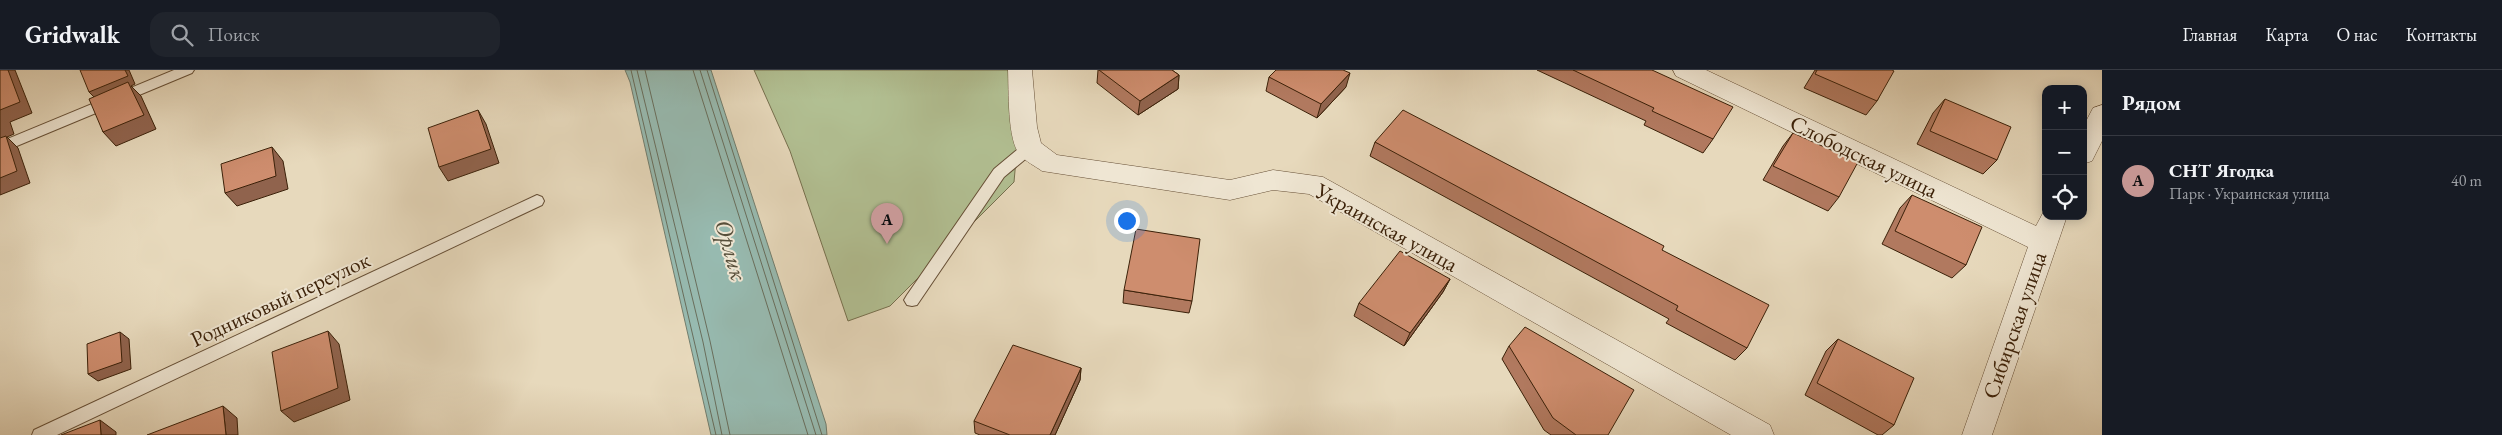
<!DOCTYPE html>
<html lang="ru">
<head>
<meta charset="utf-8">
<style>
  :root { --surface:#171b24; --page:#20242c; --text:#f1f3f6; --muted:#9ea1a6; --line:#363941; --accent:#c59692 }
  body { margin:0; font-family:"EB Garamond",serif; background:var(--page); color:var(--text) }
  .controls { position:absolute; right:15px; top:15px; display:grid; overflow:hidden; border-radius:10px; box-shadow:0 2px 12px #0003 }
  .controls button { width:45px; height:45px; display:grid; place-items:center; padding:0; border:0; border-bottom:1px solid var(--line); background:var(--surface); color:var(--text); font:25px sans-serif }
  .you { position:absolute; left:1126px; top:150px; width:18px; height:18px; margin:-12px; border:4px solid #fff; border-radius:50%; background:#1a73e8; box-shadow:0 0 0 8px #1a73e833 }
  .badge { display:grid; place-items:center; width:32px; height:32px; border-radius:50%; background:var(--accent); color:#111; font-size:16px; font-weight:700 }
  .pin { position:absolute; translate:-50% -41px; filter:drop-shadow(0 1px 2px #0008) }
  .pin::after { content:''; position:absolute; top:26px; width:18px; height:15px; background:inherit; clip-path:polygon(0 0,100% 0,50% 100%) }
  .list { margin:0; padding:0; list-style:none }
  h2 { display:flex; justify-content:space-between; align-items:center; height:65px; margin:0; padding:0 20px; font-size:21px }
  h2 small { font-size:16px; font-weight:400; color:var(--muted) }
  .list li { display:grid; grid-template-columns:32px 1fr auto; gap:15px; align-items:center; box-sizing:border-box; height:90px; padding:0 20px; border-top:1px solid var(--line) }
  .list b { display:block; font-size:19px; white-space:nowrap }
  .list p { margin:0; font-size:16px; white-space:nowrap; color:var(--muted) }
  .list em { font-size:16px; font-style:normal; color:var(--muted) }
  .icon { flex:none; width:28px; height:28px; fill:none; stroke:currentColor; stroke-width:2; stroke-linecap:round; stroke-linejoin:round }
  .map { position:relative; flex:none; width:2102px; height:365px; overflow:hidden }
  header { display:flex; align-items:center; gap:30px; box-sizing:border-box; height:70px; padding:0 25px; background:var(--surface); border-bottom:1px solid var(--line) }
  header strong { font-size:24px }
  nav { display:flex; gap:28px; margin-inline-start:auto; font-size:18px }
  .search { width:350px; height:45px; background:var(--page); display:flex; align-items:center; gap:12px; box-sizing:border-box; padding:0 18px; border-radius:15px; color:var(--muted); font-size:19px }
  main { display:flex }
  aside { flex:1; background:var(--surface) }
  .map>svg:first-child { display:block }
</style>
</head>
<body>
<header>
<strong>Gridwalk</strong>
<div class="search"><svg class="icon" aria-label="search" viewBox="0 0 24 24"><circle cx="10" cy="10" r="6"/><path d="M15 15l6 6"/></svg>Поиск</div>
<nav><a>Главная</a><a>Карта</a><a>О нас</a><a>Контакты</a></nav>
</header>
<main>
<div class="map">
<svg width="2102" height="365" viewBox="0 0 2102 365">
  <rect width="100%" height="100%" fill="#e7d9bc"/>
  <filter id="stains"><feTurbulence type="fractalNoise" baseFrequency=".004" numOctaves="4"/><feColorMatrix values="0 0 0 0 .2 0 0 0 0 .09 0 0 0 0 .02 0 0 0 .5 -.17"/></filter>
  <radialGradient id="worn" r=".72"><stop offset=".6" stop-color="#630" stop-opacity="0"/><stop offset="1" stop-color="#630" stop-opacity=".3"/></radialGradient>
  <!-- green -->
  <path fill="#b2c093" stroke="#76704e" d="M 754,0 L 1024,0 L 1014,112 L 890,236 L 848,251 L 790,81 Z"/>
  <!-- water -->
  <path fill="#97bab0" stroke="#727d6d" d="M 625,0 L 711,0 L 826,354 L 827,365 L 711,365 L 630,12 Z"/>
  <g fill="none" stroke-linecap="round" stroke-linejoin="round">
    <!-- shore -->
    <g stroke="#696e5c" stroke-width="1">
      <path d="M 631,0 L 716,365"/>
      <path d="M 637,0 L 703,272 L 722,365"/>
      <path d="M 645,0 L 710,271 L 730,365"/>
      <path d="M 693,0 L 808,365"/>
      <path d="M 700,0 L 816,365"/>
      <path d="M 707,0 L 822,365"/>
    </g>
    <!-- service casing -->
    <g stroke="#664f36" stroke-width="2">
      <g id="service">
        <path d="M 174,0 L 194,0 L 192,3 L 0,83 L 0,72 Z"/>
        <path d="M 1029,73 L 1034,74 L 1036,78 L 1034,82 L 1004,107 L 917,235 L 912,236 L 907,235 L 904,230 L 907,225 L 994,99 L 1024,74 Z"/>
        <path d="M 537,125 L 542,127 L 544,131 L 542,135 L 57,365 L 32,365 L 34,360 Z"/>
      </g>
    </g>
    <!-- minor casing -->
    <g stroke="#664f36" stroke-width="1">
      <g id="minor">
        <path d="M 1008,0 L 1032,0 L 1037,57 L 1041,73 L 1057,85 L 1230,110 L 1273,100 L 1323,107 L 1770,355 L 1774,365 L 1731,365 L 1309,124 L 1273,120 L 1230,130 L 1042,101 C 1035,96 1025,91 1020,85 C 1007,70 1009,20 1008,0 Z"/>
        <path d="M 1673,0 L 1706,0 L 2036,156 L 2045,139 L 2046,146 L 2067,146 L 1992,365 L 1962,365 L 2028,177 L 1676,6 Z"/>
        <path d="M 2102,35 L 2102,71 L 2092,91 L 2083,94 L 2083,57 L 2093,38 Z"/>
      </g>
    </g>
    <!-- service -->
    <use href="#service" fill="#efe6d3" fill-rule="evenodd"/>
    <!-- minor -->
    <use href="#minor" fill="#efe6d3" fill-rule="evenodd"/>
  </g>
  <!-- wall -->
  <g fill="#b1795f" stroke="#3b2109">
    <path d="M 1098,0 L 1172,0 L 1179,5 L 1178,19 L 1138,45 L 1097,13 Z"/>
    <path d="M 1537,0 L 1652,0 L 1713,69 L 1703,83 L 1644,55 L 1646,51 Z"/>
    <path d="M 1815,0 L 1892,0 L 1877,31 L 1866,45 L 1804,18 Z"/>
    <path d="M 1269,7 L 1346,17 L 1317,48 L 1266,21 Z"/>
    <path d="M 1945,29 L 1997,90 L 1983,104 L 1917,74 L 1933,43 Z"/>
    <path d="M 1793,63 L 1839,127 L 1828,141 L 1763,110 L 1783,76 Z"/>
    <path d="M 1375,72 L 1662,180 L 1747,278 L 1735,290 L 1666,253 L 1669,249 L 1370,86 Z"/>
    <path d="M 1912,125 L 1966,195 L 1952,208 L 1882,174 L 1900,138 Z"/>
    <path d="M 1450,209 L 1443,222 L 1404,276 L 1354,246 L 1359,233 Z"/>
    <path d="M 1124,220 L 1192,231 L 1189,243 L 1123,233 Z"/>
    <path d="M 1838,269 L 1894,355 L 1882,365 L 1878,365 L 1805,325 L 1826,281 Z"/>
    <path d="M 1509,276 L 1608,365 L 1551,365 L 1544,360 L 1502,289 Z"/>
    <path d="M 1081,298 L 1080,310 L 1055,365 L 980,365 L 975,363 L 974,351 Z"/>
  </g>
  <!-- shaded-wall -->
  <g fill="#90634d" stroke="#3b2109">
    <path d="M 8,0 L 15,0 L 32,43 L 10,52 L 14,64 L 7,67 L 18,78 L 30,113 L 0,125 L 0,40 Z"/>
    <path d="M 125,0 L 129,0 L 135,14 L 131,16 L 141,26 L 156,59 L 116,76 L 103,62 L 97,30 L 89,22 Z"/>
    <path d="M 1350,3 L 1346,17 L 1317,48 L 1321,34 Z"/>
    <path d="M 1179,5 L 1178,19 L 1138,45 L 1140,31 Z"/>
    <path d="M 478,40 L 486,54 L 499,93 L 448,111 L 439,97 Z"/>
    <path d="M 272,77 L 283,91 L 288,119 L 237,136 L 225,123 Z"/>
    <path d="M 1450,209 L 1443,222 L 1404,276 L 1410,263 Z"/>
    <path d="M 328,261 L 339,274 L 350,330 L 294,352 L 281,341 Z"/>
    <path d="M 120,262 L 129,269 L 131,299 L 98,311 L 88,304 Z"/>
    <path d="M 1081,298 L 1080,310 L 1055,365 L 1050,365 Z"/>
    <path d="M 223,336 L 237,348 L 238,365 L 226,365 Z"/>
    <path d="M 100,350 L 116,362 L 116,365 L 101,365 Z"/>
  </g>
  <!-- building -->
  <g fill="#ce8d6e" stroke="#3b2109">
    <path d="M 0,0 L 8,0 L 20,32 L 0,40 Z"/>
    <path d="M 80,0 L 125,0 L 128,6 L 89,22 Z"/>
    <path d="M 1099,0 L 1172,0 L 1179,5 L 1140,31 Z"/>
    <path d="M 1276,0 L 1343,0 L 1350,3 L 1321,34 L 1269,7 Z"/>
    <path d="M 1573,0 L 1652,0 L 1733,37 L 1713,69 L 1652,41 L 1654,38 Z"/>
    <path d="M 1817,0 L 1892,0 L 1894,1 L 1877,31 L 1815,4 Z"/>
    <path d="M 128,12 L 144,45 L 103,62 L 89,29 Z"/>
    <path d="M 1945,29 L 2011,57 L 1997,90 L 1930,61 Z"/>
    <path d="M 478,40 L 491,79 L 439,97 L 428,58 Z"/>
    <path d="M 1403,40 L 1664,176 L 1662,180 L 1769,235 L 1747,278 L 1676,240 L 1678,236 L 1375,72 Z"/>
    <path d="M 1793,63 L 1858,92 L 1839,127 L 1773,96 Z"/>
    <path d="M 6,66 L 17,101 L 0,108 L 0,68 Z"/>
    <path d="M 272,77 L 276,106 L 225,123 L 221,94 Z"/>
    <path d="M 1912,125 L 1982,157 L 1966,195 L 1895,161 Z"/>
    <path d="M 1136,159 L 1200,169 L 1192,231 L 1124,220 Z"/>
    <path d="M 1400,181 L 1450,209 L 1410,263 L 1359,233 Z"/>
    <path d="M 1525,257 L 1634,320 L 1608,365 L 1576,365 L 1553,348 L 1509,276 Z"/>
    <path d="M 328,261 L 338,318 L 281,341 L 272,282 Z"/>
    <path d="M 120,262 L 122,292 L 88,304 L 87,274 Z"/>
    <path d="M 1838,269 L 1914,308 L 1894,355 L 1817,313 Z"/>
    <path d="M 1013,275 L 1081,298 L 1050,365 L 1010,365 L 974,351 Z"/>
    <path d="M 223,336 L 226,365 L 147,365 Z"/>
    <path d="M 100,350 L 101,365 L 61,365 Z"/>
  </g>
  <g text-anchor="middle" stroke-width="4" stroke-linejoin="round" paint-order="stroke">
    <!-- street labels -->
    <g font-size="22" fill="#3b2109" stroke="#efe6d3">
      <text transform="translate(1864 86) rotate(26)" y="8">Слободская улица</text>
      <text transform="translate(1387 157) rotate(29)" y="8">Украинская улица</text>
      <text transform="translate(280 229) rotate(-25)" y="8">Родниковый переулок</text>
      <text transform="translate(2014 255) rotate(-71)" y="8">Сибирская улица</text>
    </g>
    <!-- water labels -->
    <g font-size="24" font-style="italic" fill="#574f3b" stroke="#efe6d3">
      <text transform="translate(731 180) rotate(74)" y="8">Орлик</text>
    </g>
  </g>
  <rect width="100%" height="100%" filter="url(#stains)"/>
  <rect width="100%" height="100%" fill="url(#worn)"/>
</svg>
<div class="controls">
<button>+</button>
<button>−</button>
<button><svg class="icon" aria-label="locate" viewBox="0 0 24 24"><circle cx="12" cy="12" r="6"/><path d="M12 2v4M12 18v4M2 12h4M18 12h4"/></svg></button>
</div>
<div class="you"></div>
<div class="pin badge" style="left:887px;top:174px">A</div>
</div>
<aside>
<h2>Рядом<small></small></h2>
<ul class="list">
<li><span class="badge">A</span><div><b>СНТ Ягодка</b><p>Парк · Украинская улица</p></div><em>40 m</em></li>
</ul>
</aside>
</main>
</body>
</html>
